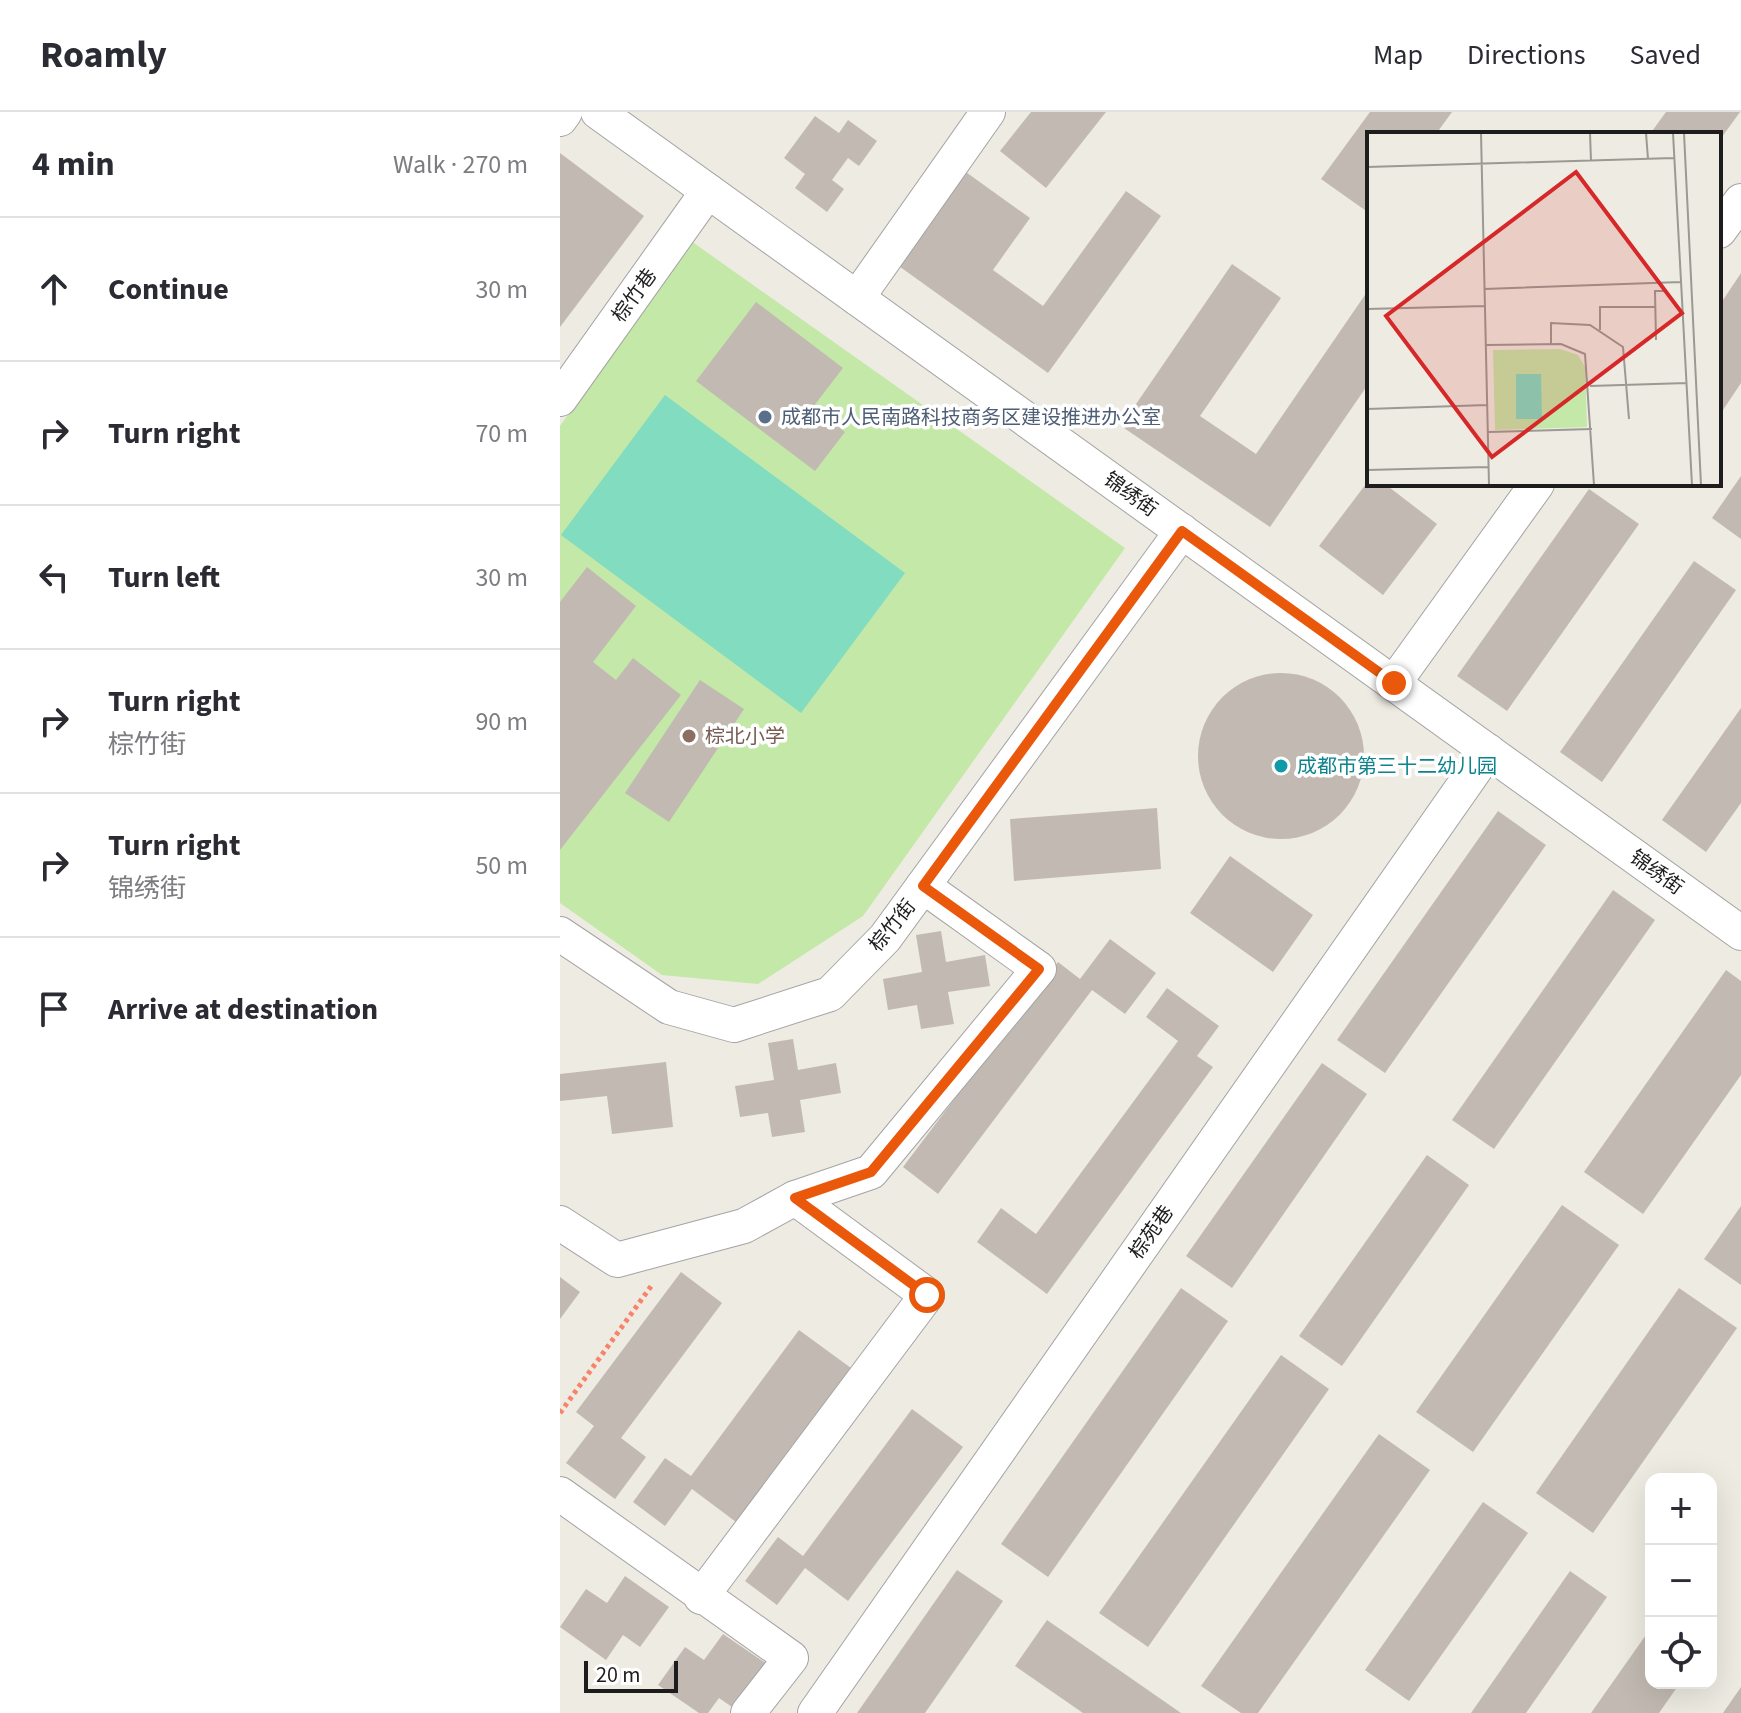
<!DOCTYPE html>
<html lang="en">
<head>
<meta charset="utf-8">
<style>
  :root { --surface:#fff; --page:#f2f2f3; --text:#2b2b33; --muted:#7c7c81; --line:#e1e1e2 }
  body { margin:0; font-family:"Source Sans 3","Noto Sans SC",sans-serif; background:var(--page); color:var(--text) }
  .controls { position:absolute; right:24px; bottom:24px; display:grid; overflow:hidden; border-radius:16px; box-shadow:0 8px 32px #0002 }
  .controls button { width:72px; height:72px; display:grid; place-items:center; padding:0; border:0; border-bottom:2px solid var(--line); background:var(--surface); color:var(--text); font:40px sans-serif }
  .scale { position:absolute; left:24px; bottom:20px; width:94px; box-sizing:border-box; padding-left:8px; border:4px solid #1d1d1d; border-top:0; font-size:22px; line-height:28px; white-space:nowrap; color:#1d1d1d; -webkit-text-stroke:6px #fff; paint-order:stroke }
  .stop { position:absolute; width:24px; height:24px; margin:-18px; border:6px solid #ea580c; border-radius:50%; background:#fff }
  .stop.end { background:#ea580c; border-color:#fff; box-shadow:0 2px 8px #0008 }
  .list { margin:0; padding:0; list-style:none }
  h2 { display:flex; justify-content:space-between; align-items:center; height:104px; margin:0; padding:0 32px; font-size:34px }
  h2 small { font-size:26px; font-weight:400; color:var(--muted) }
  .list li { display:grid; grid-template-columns:52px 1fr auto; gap:24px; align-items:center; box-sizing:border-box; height:144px; padding:0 32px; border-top:2px solid var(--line) }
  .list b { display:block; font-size:30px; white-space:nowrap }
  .list p { margin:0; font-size:26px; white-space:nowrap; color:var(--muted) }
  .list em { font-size:26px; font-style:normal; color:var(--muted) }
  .icon { flex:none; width:44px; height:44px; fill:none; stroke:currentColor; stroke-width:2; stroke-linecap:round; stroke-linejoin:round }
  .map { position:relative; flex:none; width:1181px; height:1601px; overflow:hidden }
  header { display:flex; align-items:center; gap:48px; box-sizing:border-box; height:112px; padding:0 40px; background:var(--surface); border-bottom:2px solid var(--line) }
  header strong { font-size:38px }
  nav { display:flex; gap:44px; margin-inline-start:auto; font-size:28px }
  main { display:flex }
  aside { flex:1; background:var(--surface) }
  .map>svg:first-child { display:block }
</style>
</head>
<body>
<header>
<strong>Roamly</strong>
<nav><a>Map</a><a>Directions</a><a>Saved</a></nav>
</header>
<main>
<aside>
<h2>4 min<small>Walk · 270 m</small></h2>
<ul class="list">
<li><svg class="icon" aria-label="ahead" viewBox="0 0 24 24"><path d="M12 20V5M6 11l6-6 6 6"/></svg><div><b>Continue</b></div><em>30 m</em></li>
<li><svg class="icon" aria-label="right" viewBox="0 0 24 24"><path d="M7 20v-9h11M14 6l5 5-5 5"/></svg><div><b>Turn right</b></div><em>70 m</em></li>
<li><svg class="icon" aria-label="left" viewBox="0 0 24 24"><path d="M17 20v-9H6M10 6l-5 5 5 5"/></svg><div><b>Turn left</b></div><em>30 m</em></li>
<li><svg class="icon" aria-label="right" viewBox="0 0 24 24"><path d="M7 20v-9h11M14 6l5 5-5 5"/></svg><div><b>Turn right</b><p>棕竹街</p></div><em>90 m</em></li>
<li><svg class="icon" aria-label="right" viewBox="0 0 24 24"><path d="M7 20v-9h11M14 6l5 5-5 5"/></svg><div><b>Turn right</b><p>锦绣街</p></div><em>50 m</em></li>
<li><svg class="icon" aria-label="arrive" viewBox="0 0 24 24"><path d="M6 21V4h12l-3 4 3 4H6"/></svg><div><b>Arrive at destination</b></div></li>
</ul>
</aside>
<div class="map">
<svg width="1181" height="1601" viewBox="0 0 1181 1601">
  <rect width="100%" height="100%" fill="#eeebe2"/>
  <!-- grass -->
  <path fill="#c3e8a8" d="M 131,129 L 565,436 L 303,804 L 198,872 L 102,863 L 0,791 L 0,314 Z"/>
  <!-- pitch -->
  <path fill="#81dcc0" d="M 105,283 L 345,461 L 241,601 L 1,423 Z"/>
  <!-- building -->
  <g fill="#c2bab2">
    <path d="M 471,0 L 546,0 L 486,76 L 440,39 Z"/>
    <path d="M 810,0 L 892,0 L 876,22 L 809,22 L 809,101 L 761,67 Z"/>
    <path d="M 1106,0 L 1180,0 L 1159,29 L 1159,22 L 1090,22 Z"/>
    <path d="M 255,4 L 279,21 L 288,8 L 317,29 L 299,54 L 288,46 L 272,68 L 284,77 L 267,100 L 235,76 L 245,62 L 224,46 Z"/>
    <path d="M 0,41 L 84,104 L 0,215 Z"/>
    <path d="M 403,58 L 470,106 L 433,158 L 483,194 L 566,79 L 601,104 L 488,261 L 336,152 Z"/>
    <path d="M 672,152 L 721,186 L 640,304 L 696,342 L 809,177 L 809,271 L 710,415 L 561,314 Z"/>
    <path d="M 1181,161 L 1181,271 L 1159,304 L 1159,194 Z"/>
    <path d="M 196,190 L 283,256 L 253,295 L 285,320 L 255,359 L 136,269 Z"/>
    <path d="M 1181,364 L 1181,427 L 1152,406 Z"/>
    <path d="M 809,368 L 809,372 L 825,372 L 877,412 L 823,483 L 759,434 Z"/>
    <path d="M 1029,377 L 1079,412 L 947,599 L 897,564 Z"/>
    <path d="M 1134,449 L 1176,478 L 1042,670 L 1000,640 Z"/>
    <path d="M 27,455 L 76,494 L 33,550 L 56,568 L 73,546 L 121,583 L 0,738 L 0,490 Z"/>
    <circle cx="721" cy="644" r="83"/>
    <path d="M 140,568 L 184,597 L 109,710 L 65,681 Z"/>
    <path d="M 1181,596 L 1181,691 L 1146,740 L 1102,708 Z"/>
    <path d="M 597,696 L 601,757 L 454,769 L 450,707 Z"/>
    <path d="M 938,699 L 986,733 L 825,961 L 777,928 Z"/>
    <path d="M 670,744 L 753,803 L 713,860 L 630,801 Z"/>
    <path d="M 1053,778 L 1095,808 L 934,1037 L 892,1008 Z"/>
    <path d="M 381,819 L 386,850 L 425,843 L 430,874 L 388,880 L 394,912 L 361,917 L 357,893 L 328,898 L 323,867 L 362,860 L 356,823 Z"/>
    <path d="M 550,827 L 596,861 L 565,902 L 532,878 L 378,1082 L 343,1055 L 498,850 L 520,867 Z"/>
    <path d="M 1166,858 L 1181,869 L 1181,963 L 1083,1102 L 1024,1060 Z"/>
    <path d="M 607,876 L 659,914 L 637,944 L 653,955 L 487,1182 L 417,1130 L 441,1096 L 476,1122 L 618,929 L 586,905 Z"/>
    <path d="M 233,927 L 238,958 L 276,951 L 281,981 L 240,988 L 245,1020 L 212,1025 L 208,1001 L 180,1005 L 175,974 L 214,968 L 208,931 Z"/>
    <path d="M 106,950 L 113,1015 L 52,1022 L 47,984 L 0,989 L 0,962 Z"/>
    <path d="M 762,951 L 807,982 L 672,1176 L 626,1144 Z"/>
    <path d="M 867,1043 L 909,1073 L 782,1254 L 739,1224 Z"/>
    <path d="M 1002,1093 L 1059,1133 L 913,1340 L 856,1300 Z"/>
    <path d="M 1181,1094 L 1181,1173 L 1144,1147 Z"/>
    <path d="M 121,1160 L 162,1191 L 61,1326 L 86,1345 L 55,1387 L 6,1351 L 34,1314 L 16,1300 Z"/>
    <path d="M 0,1165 L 20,1180 L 0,1207 Z"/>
    <path d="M 621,1176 L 668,1209 L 488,1465 L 441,1432 Z"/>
    <path d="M 1119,1176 L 1177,1216 L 1033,1421 L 976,1381 Z"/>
    <path d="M 239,1218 L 291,1256 L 176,1410 L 132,1377 L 105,1414 L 73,1390 L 105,1346 L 131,1364 Z"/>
    <path d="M 721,1243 L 769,1277 L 588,1535 L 539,1501 Z"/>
    <path d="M 352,1297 L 403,1335 L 288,1489 L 245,1456 L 217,1493 L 185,1469 L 218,1425 L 243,1444 Z"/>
    <path d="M 819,1322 L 870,1358 L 698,1601 L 681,1601 L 641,1574 Z"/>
    <path d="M 923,1390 L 968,1421 L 849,1589 L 805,1558 Z"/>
    <path d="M 397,1458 L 443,1489 L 365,1601 L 297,1601 Z"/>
    <path d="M 1010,1459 L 1047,1485 L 966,1601 L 911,1601 Z"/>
    <path d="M 65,1464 L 109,1495 L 80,1535 L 63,1523 L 46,1548 L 0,1515 L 26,1477 L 47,1491 Z"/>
    <path d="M 487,1508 L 621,1601 L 523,1601 L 455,1554 Z"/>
    <path d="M 1088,1520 L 1091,1522 L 1091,1571 L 1120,1571 L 1099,1601 L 1031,1601 Z"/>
    <path d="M 163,1522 L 207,1552 L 175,1597 L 159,1586 L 148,1601 L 139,1601 L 98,1573 L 125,1535 L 144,1548 Z"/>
    <path d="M 1181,1575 L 1181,1601 L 1163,1601 Z"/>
  </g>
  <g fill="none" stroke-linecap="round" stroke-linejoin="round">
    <!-- minor casing -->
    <g stroke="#a4a4a4" stroke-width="36">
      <g id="minor">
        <path d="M 38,0 L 1181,821"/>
        <path d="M 0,7 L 5,0"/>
        <path d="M 1159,119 L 1181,89"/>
        <path d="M 297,186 L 428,0"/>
        <path d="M 0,287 L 148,79"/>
        <path d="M 834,571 L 977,372"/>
        <path d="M 0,822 L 109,895 L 174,913 L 270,882 L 325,826 L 622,419"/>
        <path d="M 0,1111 L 57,1148 L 184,1114 L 235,1086 L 311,1060 L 479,857 L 363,774"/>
        <path d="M 0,1382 L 231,1546 L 188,1601"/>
        <path d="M 141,1485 L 367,1183 L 235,1086"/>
        <path d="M 255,1601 L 928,639"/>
      </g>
    </g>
    <!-- path -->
    <path stroke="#f8826a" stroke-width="5" stroke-dasharray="4 4" stroke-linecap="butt" d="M 0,1301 L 92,1173"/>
    <!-- minor -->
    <use href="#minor" stroke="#fff" stroke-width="34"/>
  </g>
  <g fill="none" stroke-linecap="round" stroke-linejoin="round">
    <!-- route -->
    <path stroke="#ea580c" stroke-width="10" d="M 367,1183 L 235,1086 L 311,1060 L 479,857 L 363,774 L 622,419 L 834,571"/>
  </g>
  <!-- markers -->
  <circle fill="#5c6f8a" stroke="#fff" stroke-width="3" cx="205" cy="305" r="8"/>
  <circle fill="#8d6e63" stroke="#fff" stroke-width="3" cx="129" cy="624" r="8"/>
  <circle fill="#0f9aa8" stroke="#fff" stroke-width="3" cx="721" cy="654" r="8"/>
  <g text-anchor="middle" stroke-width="7" stroke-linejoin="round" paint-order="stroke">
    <!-- street labels -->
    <g font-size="20" fill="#1d1d1d" stroke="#fff">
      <text transform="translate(74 183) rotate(-54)" y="7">棕竹巷</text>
      <text transform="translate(571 382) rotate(36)" y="7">锦绣街</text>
      <text transform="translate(1097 760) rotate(36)" y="7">锦绣街</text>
      <text transform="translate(332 813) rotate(-51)" y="7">棕竹街</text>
      <text transform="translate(591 1120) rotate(-55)" y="7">棕苑巷</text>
    </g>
    <!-- service labels -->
    <g font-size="20" fill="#4e5e75" stroke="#fff" text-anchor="start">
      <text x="221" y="312">成都市人民南路科技商务区建设推进办公室</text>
    </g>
    <!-- education labels -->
    <g font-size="20" fill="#785e54" stroke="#fff" text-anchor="start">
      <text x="145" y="631">棕北小学</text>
    </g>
    <!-- culture labels -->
    <g font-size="20" fill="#0d838f" stroke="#fff" text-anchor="start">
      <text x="737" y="661">成都市第三十二幼儿园</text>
    </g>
  </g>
  <!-- overview -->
  <g transform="translate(807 20)">
    <rect width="354" height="354" fill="#eeebe2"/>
    <path d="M 193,217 L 211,223 L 218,235 L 220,295 L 128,298 L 126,218 Z" fill="#c3e8a8"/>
    <path d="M 149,242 L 174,242 L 175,287 L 149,287 Z" fill="#81dcc0"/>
    <path fill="none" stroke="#9a9993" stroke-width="2" d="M 114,1 L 122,353M 223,1 L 224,29M 279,1 L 281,27M 306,1 L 325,353M 317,1 L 334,353M 0,35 L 307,26M 117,157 L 314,150M 0,177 L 118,174M 233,198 L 233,175 L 289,175M 289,208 L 288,159 L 299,159M 184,212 L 184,191 L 223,193 L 256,215 L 262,287M 119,213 L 194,212 L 218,222 L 227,353M 223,254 L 320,251M 0,277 L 120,273M 121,300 L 225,297M 0,338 L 121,335"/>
    <path fill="#d62828" fill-opacity="0.15" stroke="#d62828" stroke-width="4" d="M 209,40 L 315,181 L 125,325 L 19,184 Z"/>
    <rect width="354" height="354" fill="none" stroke="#1d1d1d" stroke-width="4"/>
  </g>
</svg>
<div class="controls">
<button>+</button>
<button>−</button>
<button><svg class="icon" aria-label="locate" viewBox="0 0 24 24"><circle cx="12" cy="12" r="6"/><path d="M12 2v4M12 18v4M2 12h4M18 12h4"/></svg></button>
</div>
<div class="scale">20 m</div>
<div class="stop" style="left:367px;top:1183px"></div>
<div class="stop end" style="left:834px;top:571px"></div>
</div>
</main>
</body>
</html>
